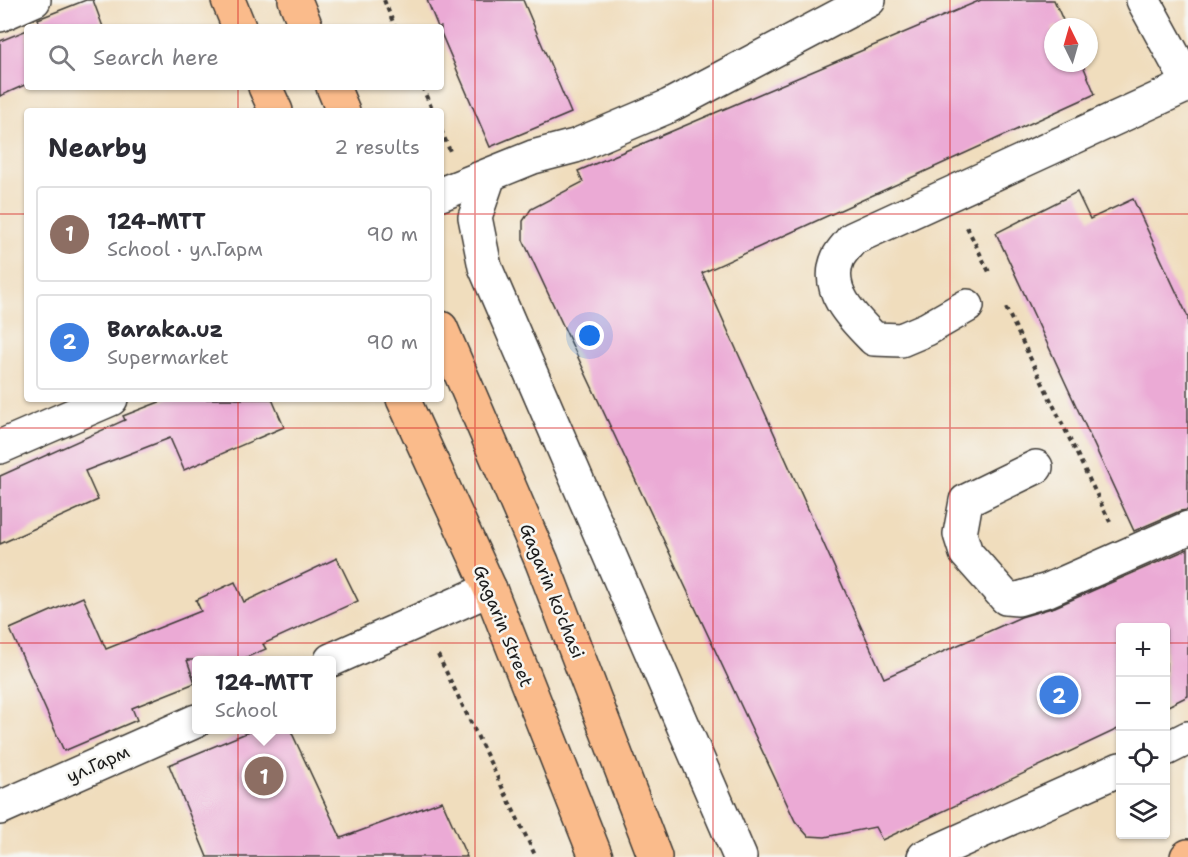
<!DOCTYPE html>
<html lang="en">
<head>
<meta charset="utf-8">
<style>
  :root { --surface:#fff; --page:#f2f2f3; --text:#2b2b33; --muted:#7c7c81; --line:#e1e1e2; --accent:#b5179e }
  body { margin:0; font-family:"Shantell Sans",sans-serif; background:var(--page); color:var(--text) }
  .controls { position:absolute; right:18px; bottom:18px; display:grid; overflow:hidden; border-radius:6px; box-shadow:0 2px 4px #0004 }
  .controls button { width:54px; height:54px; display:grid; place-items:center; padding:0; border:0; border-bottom:2px solid var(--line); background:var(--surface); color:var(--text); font:30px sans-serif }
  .compass { position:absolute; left:1044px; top:18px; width:54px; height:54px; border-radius:50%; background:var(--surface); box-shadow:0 2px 4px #0004; rotate:355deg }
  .you { position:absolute; left:590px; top:336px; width:21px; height:21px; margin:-15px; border:4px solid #fff; border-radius:50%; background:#1a73e8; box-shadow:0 0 0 9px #1a73e833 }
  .badge { display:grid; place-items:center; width:39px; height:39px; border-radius:50%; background:var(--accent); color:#fff; font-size:20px; font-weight:700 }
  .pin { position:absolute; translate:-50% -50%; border:3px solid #fff; box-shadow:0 2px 6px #0006 }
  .popup { position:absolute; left:192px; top:656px; width:144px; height:78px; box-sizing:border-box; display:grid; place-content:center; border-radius:6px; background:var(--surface); filter:drop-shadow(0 2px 4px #0005); font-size:20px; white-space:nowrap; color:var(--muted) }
  .popup b { font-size:22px; color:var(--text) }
  .popup::after { content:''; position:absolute; left:50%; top:100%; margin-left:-12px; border:12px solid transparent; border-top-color:var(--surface) }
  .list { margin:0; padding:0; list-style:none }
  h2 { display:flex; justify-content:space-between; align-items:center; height:78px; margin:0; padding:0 24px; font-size:26px }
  h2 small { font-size:20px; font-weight:400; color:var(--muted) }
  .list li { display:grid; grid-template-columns:39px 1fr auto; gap:18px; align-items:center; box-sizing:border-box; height:96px; margin:0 12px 12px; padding:0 12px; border:2px solid var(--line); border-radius:6px }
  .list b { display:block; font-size:22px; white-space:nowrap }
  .list p { margin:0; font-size:20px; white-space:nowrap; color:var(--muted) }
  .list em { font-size:20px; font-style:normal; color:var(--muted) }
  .icon { flex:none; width:33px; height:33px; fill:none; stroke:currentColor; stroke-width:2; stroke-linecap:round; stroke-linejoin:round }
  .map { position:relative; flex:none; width:1188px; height:857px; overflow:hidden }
  .search { position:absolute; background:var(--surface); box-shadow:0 2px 4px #0004; left:24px; top:24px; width:420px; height:66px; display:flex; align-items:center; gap:15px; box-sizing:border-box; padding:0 21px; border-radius:6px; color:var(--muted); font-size:22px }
  .panel { position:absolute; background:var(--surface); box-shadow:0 2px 4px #0004; left:24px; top:108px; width:420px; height:294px; border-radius:6px }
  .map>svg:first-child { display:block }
</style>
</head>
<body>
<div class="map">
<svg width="1188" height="857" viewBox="0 0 1188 857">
  <rect width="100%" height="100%" fill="#f6f6f2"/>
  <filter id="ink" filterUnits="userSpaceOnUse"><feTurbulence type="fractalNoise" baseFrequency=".0167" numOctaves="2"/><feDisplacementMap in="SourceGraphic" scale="12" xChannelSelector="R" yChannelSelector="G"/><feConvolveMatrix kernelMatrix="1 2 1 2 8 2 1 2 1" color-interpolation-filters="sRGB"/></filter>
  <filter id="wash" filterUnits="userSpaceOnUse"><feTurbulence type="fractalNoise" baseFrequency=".008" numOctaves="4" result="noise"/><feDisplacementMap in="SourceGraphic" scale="24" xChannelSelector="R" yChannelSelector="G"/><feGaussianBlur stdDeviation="1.35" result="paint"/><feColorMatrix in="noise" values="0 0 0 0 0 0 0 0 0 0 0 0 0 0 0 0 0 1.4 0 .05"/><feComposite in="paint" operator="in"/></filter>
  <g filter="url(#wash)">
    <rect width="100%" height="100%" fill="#f0ddbd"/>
    <g id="blocks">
      <!-- building -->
      <g fill="#ebaad5">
        <path d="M 86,0 L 93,0 L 103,27 L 35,27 L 40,25 L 38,19 Z"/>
        <path d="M 427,0 L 523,0 L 571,113 L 490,147 L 441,33 L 441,27 L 438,27 Z"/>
        <path d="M 981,0 L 1054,0 L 1066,27 L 1053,27 L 1053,63 L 1082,63 L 1095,94 L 702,273 L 884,678 L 1021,617 L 1055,607 L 1188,549 L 1188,696 L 1166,707 L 1166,627 L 1120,627 L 1120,728 L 882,840 L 875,827 L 825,837 L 808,836 L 795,821 L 523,240 L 523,221 L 531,209 L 583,182 L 578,171 Z"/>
        <path d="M 27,30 L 27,84 L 0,96 L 0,41 Z"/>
        <path d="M 1077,192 L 1090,219 L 1133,199 L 1188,317 L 1188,510 L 1180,511 L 1134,531 L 996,233 Z"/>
        <path d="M 167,399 L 272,399 L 284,427 L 184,470 L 170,438 L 85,471 L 98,500 L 0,544 L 0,476 L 125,420 L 123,416 Z"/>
        <path d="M 337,558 L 358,601 L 263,644 L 266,649 L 240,660 L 187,660 L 195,683 L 132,708 L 137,720 L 64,751 L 10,629 L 83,597 L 106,649 L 201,611 L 196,600 L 235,582 L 244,602 Z"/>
        <path d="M 256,729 L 290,729 L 341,838 L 442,801 L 467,857 L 207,857 L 169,765 Z"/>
      </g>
    </g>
  </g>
  <g filter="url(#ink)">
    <use href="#blocks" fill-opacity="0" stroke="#3c3934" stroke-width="1.5"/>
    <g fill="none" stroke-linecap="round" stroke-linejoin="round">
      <!-- minor casing -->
      <g stroke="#3c3934" stroke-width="36">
        <g id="minor">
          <path d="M 1143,0 L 1188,82"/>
          <path d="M 0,15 L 34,0"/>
          <path d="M 489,176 L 475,217 L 485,267 L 740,857"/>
          <path d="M 441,194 L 533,157 L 575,146 L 669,106 L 869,0"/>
          <path d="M 967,306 L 927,329 L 901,340 L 874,339 C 853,318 824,290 838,258 C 841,251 848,245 852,239 L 1188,85"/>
          <path d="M 0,447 L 111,399"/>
          <path d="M 1036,467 L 966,501 L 960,534 L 966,553 L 1006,598 L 1018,599 L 1048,590 L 1188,528"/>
          <path d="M 331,660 L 490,589"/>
          <path d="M 1166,749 L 1188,738"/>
          <path d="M 0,808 L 196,721"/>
          <path d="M 924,857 L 1120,769"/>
        </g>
      </g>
      <!-- major casing -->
      <g stroke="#3c3934" stroke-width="36">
        <g id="major">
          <path d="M 228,0 L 239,27"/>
          <path d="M 295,0 L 306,27"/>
          <path d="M 265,87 L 276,111"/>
          <path d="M 333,87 L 343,111"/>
          <path d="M 441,328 L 542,562 L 655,857"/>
          <path d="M 403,399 L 490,589 L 596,857"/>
          <path d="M 1187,857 L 1188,856"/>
        </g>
      </g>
      <!-- path -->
      <g stroke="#3c3934" stroke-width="4" stroke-dasharray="4.5 4.5" stroke-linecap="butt">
        <path d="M 384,0 L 395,27"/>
        <path d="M 422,87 L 433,111"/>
        <path d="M 441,130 L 450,151"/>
        <path d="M 967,227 L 990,274"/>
        <path d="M 1006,308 L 1110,522"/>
        <path d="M 438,655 L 536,857"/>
      </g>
      <!-- minor -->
      <use href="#minor" stroke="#fff" stroke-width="33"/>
      <!-- major -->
      <use href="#major" stroke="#fabb8b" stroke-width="33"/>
    </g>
  </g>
  <!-- grid -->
  <path fill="none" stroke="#d62828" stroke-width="1.5" stroke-opacity="0.55" d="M 238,0 L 238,27M 475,0 L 475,857M 713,0 L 713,857M 950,0 L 950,857M 238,87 L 238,111M 0,214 L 27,214M 441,214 L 1188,214M 238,399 L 238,857M 0,428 L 1188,428M 0,643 L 1120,643M 1166,643 L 1188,643"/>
  <g text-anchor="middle" stroke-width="5" stroke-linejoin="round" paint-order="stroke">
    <!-- street labels -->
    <g font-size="18" fill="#1c1c1c" stroke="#f6f6f2">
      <text transform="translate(552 591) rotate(68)" y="6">Gagarin ko'chasi</text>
      <text transform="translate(503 626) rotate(68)" y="6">Gagarin Street</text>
      <text transform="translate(98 764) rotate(-24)" y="6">ул.Гарм</text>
    </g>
  </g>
</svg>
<div class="controls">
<button>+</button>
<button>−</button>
<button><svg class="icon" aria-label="locate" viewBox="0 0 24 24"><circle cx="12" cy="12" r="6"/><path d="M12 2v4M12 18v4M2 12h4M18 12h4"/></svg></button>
<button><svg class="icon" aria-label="layers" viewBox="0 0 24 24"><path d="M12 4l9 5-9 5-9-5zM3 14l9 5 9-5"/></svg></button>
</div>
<svg class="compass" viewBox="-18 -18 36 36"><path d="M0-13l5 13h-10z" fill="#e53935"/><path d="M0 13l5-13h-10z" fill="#7c7c81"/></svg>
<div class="you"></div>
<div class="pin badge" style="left:264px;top:776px;background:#8d6e63">1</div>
<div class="popup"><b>124-MTT</b>School</div>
<div class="pin badge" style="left:1059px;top:695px;background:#3f7fe0">2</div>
<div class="search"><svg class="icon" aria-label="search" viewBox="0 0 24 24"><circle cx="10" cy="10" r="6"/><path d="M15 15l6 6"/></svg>Search here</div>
<section class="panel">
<h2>Nearby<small>2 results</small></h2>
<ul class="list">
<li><span class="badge" style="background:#8d6e63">1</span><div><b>124-MTT</b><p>School · ул.Гарм</p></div><em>90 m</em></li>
<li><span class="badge" style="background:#3f7fe0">2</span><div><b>Baraka.uz</b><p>Supermarket</p></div><em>90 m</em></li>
</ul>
</section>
</div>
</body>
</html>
